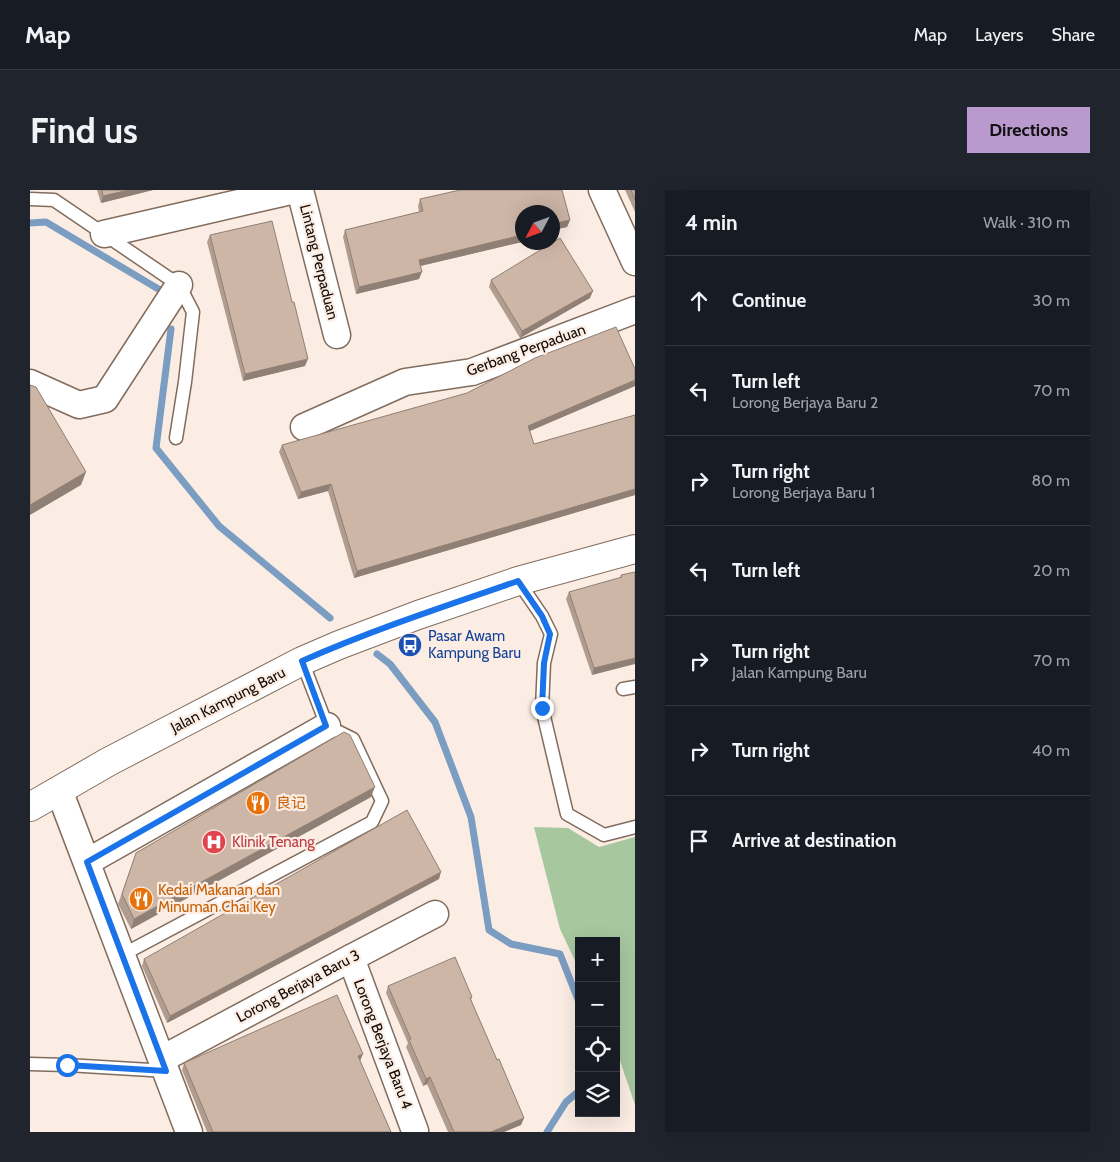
<!DOCTYPE html>
<html lang="en">
<head>
<meta charset="utf-8">
<style>
  :root { --surface:#171b24; --page:#20242c; --text:#f1f3f6; --muted:#9ea1a6; --line:#363941; --accent:#b999ce }
  body { margin:0; font-family:Cabin,"Noto Sans SC",sans-serif; background:var(--page); color:var(--text) }
  .controls { position:absolute; right:15px; bottom:15px; display:grid; overflow:hidden; border-radius:0px; box-shadow:0 5px 20px #0002 }
  .controls button { width:45px; height:45px; display:grid; place-items:center; padding:0; border:0; border-bottom:1px solid var(--line); background:var(--surface); color:var(--text); font:25px sans-serif }
  .compass { position:absolute; left:485px; top:15px; width:45px; height:45px; border-radius:50%; background:var(--surface); box-shadow:0 5px 20px #0002; rotate:229deg }
  .stop { position:absolute; width:15px; height:15px; margin:-11px; border:4px solid #1a73e8; border-radius:50%; background:#fff }
  .stop.end { background:#1a73e8; border-color:#fff; box-shadow:0 1px 5px #0008 }
  .list { margin:0; padding:0; list-style:none }
  h2 { display:flex; justify-content:space-between; align-items:center; height:65px; margin:0; padding:0 20px; font-size:21px }
  h2 small { font-size:16px; font-weight:400; color:var(--muted) }
  .list li { display:grid; grid-template-columns:32px 1fr auto; gap:15px; align-items:center; box-sizing:border-box; height:90px; padding:0 20px; border-top:1px solid var(--line) }
  .list b { display:block; font-size:19px; white-space:nowrap }
  .list p { margin:0; font-size:16px; white-space:nowrap; color:var(--muted) }
  .list em { font-size:16px; font-style:normal; color:var(--muted) }
  .icon { flex:none; width:28px; height:28px; fill:none; stroke:currentColor; stroke-width:2; stroke-linecap:round; stroke-linejoin:round }
  .map { position:relative; flex:none; width:605px; height:942px; overflow:hidden; border-radius:0px }
  header { display:flex; align-items:center; gap:30px; box-sizing:border-box; height:70px; padding:0 25px; background:var(--surface); border-bottom:1px solid var(--line) }
  header strong { font-size:24px }
  nav { display:flex; gap:28px; margin-inline-start:auto; font-size:18px }
  .intro { display:flex; align-items:center; justify-content:space-between; box-sizing:border-box; height:120px; padding:0 30px }
  h1 { margin:0; font-size:35px }
  .button { padding:12px 22px; border-radius:0px; background:var(--accent); color:#111; font-size:18px; font-weight:700 }
  main { display:flex; gap:30px; padding:0 30px }
  aside { flex:1; background:var(--surface); border-radius:0px; box-shadow:0 5px 20px #0002 }
  .map>svg:first-child { display:block }
</style>
</head>
<body>
<header>
<strong>Map</strong>
<nav><a>Map</a><a>Layers</a><a>Share</a></nav>
</header>
<div class="intro"><h1>Find us</h1><a class="button">Directions</a></div>
<main>
<div class="map">
<svg width="605" height="942" viewBox="0 0 605 942">
  <rect width="100%" height="100%" fill="#fbede3"/>
  <!-- green -->
  <path fill="#a7c79f" d="M 504,637 L 538,638 L 569,657 L 605,647 L 605,915 L 586,859 L 586,751 L 549,751 L 549,779 L 530,739 Z"/>
  <g fill="none" stroke-linecap="round" stroke-linejoin="round">
    <!-- stream -->
    <g stroke="#7b9dc1" stroke-width="7">
      <path d="M 0,33 L 16,32 L 135,103"/>
      <path d="M 141,139 L 126,258 L 189,336 L 300,428"/>
      <path d="M 347,464 L 360,474 L 405,532 L 441,627 L 459,740 L 481,754 L 530,764 L 549,812"/>
      <path d="M 517,942 L 536,912 L 549,901"/>
    </g>
    <!-- lane casing -->
    <g stroke="#816c5d" stroke-width="15">
      <g id="lane">
        <path d="M 0,9 L 24,10 L 149,95 L 163,122 L 155,192 L 146,248"/>
        <path d="M 488,391 L 512,426 L 521,444 L 514,473 L 512,518 L 537,624 L 574,645 L 605,637"/>
        <path d="M 593,499 L 605,497"/>
        <path d="M 92,765 L 342,632 L 352,611 L 323,549 L 297,536 L 272,471"/>
        <path d="M 0,874 L 37,875 L 137,881"/>
      </g>
    </g>
    <!-- street casing -->
    <g stroke="#816c5d" stroke-width="29">
      <g id="street">
        <path d="M 270,0 L 307,145"/>
        <path d="M 572,0 L 605,72"/>
        <path d="M 74,44 L 265,0"/>
        <path d="M 0,193 L 49,215 L 75,209 L 149,95"/>
        <path d="M 274,237 L 375,192 L 442,182 L 605,120"/>
        <path d="M 29,600 L 159,942"/>
        <path d="M 57,672 L 297,536"/>
        <path d="M 321,768 L 385,941"/>
        <path d="M 132,869 L 321,768 L 405,724"/>
      </g>
    </g>
    <!-- secondary casing -->
    <g stroke="#816c5d" stroke-width="30">
      <path id="secondary" d="M 0,617 L 78,572 L 272,471 L 309,455 L 388,425 L 488,391 L 605,359"/>
    </g>
    <!-- lane -->
    <use href="#lane" stroke="#fff" stroke-width="12"/>
    <!-- street -->
    <use href="#street" stroke="#fff" stroke-width="26"/>
    <!-- secondary -->
    <use href="#secondary" stroke="#fff" stroke-width="28"/>
  </g>
  <!-- wall -->
  <g fill="#b19d90">
    <path d="M 67,0 L 123,0 L 71,13 Z"/>
    <path d="M 595,0 L 605,0 L 605,22 Z"/>
    <path d="M 390,9 L 540,30 L 537,37 L 523,40 L 492,52 L 390,76 L 389,89 L 326,104 L 313,47 L 315,40 L 389,22 L 388,16 Z"/>
    <path d="M 180,45 L 275,176 L 213,191 L 177,52 Z"/>
    <path d="M 461,90 L 560,108 L 490,148 L 459,97 Z"/>
    <path d="M 605,196 L 500,241 L 504,254 L 605,225 L 605,305 L 324,388 L 298,301 L 268,309 L 249,262 L 252,255 Z"/>
    <path d="M 605,382 L 562,485 L 536,409 L 539,402 L 590,388 L 591,385 Z"/>
    <path d="M 341,607 L 101,739 L 88,714 L 106,663 Z"/>
    <path d="M 409,689 L 137,833 L 112,776 L 114,769 Z"/>
    <path d="M 358,796 L 442,807 L 441,810 L 467,870 L 494,928 L 491,935 L 474,942 L 418,942 L 397,894 L 393,896 L 376,857 L 378,853 L 356,803 Z"/>
    <path d="M 330,871 L 361,942 L 177,942 L 152,880 L 154,873 Z"/>
  </g>
  <!-- shaded-wall -->
  <g fill="#907f75">
    <path d="M 99,0 L 123,0 L 71,13 L 73,6 Z"/>
    <path d="M 540,30 L 537,37 L 523,40 L 522,42 L 522,34 Z"/>
    <path d="M 492,45 L 492,52 L 386,77 L 389,70 Z"/>
    <path d="M 392,82 L 389,89 L 326,104 L 329,97 Z"/>
    <path d="M 563,101 L 560,108 L 490,148 L 492,141 Z"/>
    <path d="M 278,169 L 275,176 L 213,191 L 215,184 Z"/>
    <path d="M 605,190 L 605,196 L 495,243 L 498,236 Z"/>
    <path d="M 56,282 L 51,295 L 0,325 L 0,315 Z"/>
    <path d="M 301,294 L 298,301 L 268,309 L 271,302 Z"/>
    <path d="M 605,299 L 605,305 L 324,388 L 327,381 Z"/>
    <path d="M 605,468 L 605,474 L 562,485 L 564,478 Z"/>
    <path d="M 345,597 L 341,607 L 101,739 L 104,729 Z"/>
    <path d="M 411,682 L 409,689 L 137,833 L 140,826 Z"/>
    <path d="M 333,864 L 330,871 L 328,866 Z"/>
    <path d="M 400,887 L 397,894 L 393,896 L 396,889 Z"/>
    <path d="M 494,928 L 491,935 L 474,942 L 461,942 Z"/>
  </g>
  <!-- building -->
  <g fill="#ceb6a7" stroke="#907f75">
    <path d="M 72,0 L 99,0 L 73,6 Z"/>
    <path d="M 430,0 L 532,0 L 540,30 L 522,34 L 522,22 L 492,22 L 492,45 L 389,70 L 392,82 L 329,97 L 315,40 L 393,21 L 390,9 Z"/>
    <path d="M 601,0 L 605,0 L 605,10 Z"/>
    <path d="M 242,31 L 262,112 L 264,112 L 278,169 L 215,184 L 180,45 Z"/>
    <path d="M 530,48 L 563,101 L 492,141 L 461,90 Z"/>
    <path d="M 586,137 L 605,179 L 605,190 L 498,236 L 504,254 L 605,225 L 605,299 L 327,381 L 301,294 L 271,302 L 252,255 L 437,203 L 505,168 Z"/>
    <path d="M 0,195 L 6,197 L 56,282 L 0,315 Z"/>
    <path d="M 605,382 L 605,468 L 564,478 L 539,402 L 592,387 L 591,385 Z"/>
    <path d="M 314,542 L 320,545 L 345,597 L 104,729 L 92,704 L 106,663 Z"/>
    <path d="M 377,620 L 411,682 L 140,826 L 114,769 Z"/>
    <path d="M 425,767 L 442,807 L 440,808 L 467,870 L 469,869 L 494,928 L 461,942 L 424,942 L 400,887 L 396,889 L 379,850 L 381,849 L 358,796 Z"/>
    <path d="M 307,805 L 333,864 L 328,866 L 361,942 L 183,942 L 154,873 Z"/>
  </g>
  <g fill="none" stroke-linecap="round" stroke-linejoin="round">
    <!-- route -->
    <path stroke="#1a73e8" stroke-width="6" d="M 37,875 L 136,881 L 57,672 L 296,536 L 272,471 C 342,440 415,416 488,391 L 512,426 L 520,444 L 514,473 L 512,518"/>
  </g>
  <!-- icons -->
  <defs>
    <g id="bus-disc" transform="scale(1.25)"><circle r="9.5" fill="#1a4fb4" stroke="#fbede3"/><path d="M-5-6H5V4H4V6H2V4H-2V6H-4V4H-5ZM-3.5-4V0h7V-4ZM-3.5 1.2v1.5H-2V1.2ZM2 1.2v1.5H3.5V1.2Z" fill="#fff"/></g>
    <g id="restaurant-disc" transform="scale(1.25)"><circle r="9.5" fill="#e8710a" stroke="#fbede3"/><path d="M-5-6h1v4h1v-4h1v4h1v-4h1v5L-1.5 .5V6h-2V.5L-5-1ZM5-6V6H3V1.5H1.5Q1.5-4 5-6Z" fill="#fff"/></g>
    <g id="hospital-disc" transform="scale(1.25)"><circle r="9.5" fill="#e0444e" stroke="#fbede3"/><path d="M-5-5h3v3.5h4V-5h3V5h-3V1.5h-4V5h-3Z" fill="#fff"/></g>
  </defs>
  <g fill-rule="evenodd">
    <use href="#bus-disc" x="380" y="455"/>
    <use href="#restaurant-disc" x="228" y="613"/>
    <use href="#hospital-disc" x="184" y="652"/>
    <use href="#restaurant-disc" x="111" y="709"/>
  </g>
  <g text-anchor="middle" stroke-width="4.5" stroke-linejoin="round" paint-order="stroke">
    <!-- street labels -->
    <g font-size="15" fill="#130b06" stroke="#fbede3">
      <text transform="translate(289 72) rotate(76)" y="5">Lintang Perpaduan</text>
      <text transform="translate(496 160) rotate(-20)" y="5">Gerbang Perpaduan</text>
      <text transform="translate(198 510) rotate(-27)" y="5">Jalan Kampung Baru</text>
      <text transform="translate(268 796) rotate(-28)" y="5">Lorong Berjaya Baru 3</text>
      <text transform="translate(353 854) rotate(69)" y="5">Lorong Berjaya Baru 4</text>
    </g>
    <!-- transit labels -->
    <g font-size="15" fill="#164399" stroke="#fbede3" text-anchor="start">
      <text x="398" y="451">Pasar Awam<tspan x="398" dy="17">Kampung Baru</tspan></text>
    </g>
    <!-- food labels -->
    <g font-size="15" fill="#c56008" stroke="#fbede3" text-anchor="start">
      <text x="246" y="618">良记</text>
      <text x="128" y="705">Kedai Makanan dan<tspan x="128" dy="17">Minuman Chai Key</tspan></text>
    </g>
    <!-- health labels -->
    <g font-size="15" fill="#be3a42" stroke="#fbede3" text-anchor="start">
      <text x="202" y="657">Klinik Tenang</text>
    </g>
  </g>
</svg>
<div class="controls">
<button>+</button>
<button>−</button>
<button><svg class="icon" aria-label="locate" viewBox="0 0 24 24"><circle cx="12" cy="12" r="6"/><path d="M12 2v4M12 18v4M2 12h4M18 12h4"/></svg></button>
<button><svg class="icon" aria-label="layers" viewBox="0 0 24 24"><path d="M12 4l9 5-9 5-9-5zM3 14l9 5 9-5"/></svg></button>
</div>
<svg class="compass" viewBox="-18 -18 36 36"><path d="M0-13l5 13h-10z" fill="#e53935"/><path d="M0 13l5-13h-10z" fill="#9ea1a6"/></svg>
<div class="stop" style="left:37px;top:875px"></div>
<div class="stop end" style="left:512px;top:518px"></div>
</div>
<aside>
<h2>4 min<small>Walk · 310 m</small></h2>
<ul class="list">
<li><svg class="icon" aria-label="ahead" viewBox="0 0 24 24"><path d="M12 20V5M6 11l6-6 6 6"/></svg><div><b>Continue</b></div><em>30 m</em></li>
<li><svg class="icon" aria-label="left" viewBox="0 0 24 24"><path d="M17 20v-9H6M10 6l-5 5 5 5"/></svg><div><b>Turn left</b><p>Lorong Berjaya Baru 2</p></div><em>70 m</em></li>
<li><svg class="icon" aria-label="right" viewBox="0 0 24 24"><path d="M7 20v-9h11M14 6l5 5-5 5"/></svg><div><b>Turn right</b><p>Lorong Berjaya Baru 1</p></div><em>80 m</em></li>
<li><svg class="icon" aria-label="left" viewBox="0 0 24 24"><path d="M17 20v-9H6M10 6l-5 5 5 5"/></svg><div><b>Turn left</b></div><em>20 m</em></li>
<li><svg class="icon" aria-label="right" viewBox="0 0 24 24"><path d="M7 20v-9h11M14 6l5 5-5 5"/></svg><div><b>Turn right</b><p>Jalan Kampung Baru</p></div><em>70 m</em></li>
<li><svg class="icon" aria-label="right" viewBox="0 0 24 24"><path d="M7 20v-9h11M14 6l5 5-5 5"/></svg><div><b>Turn right</b></div><em>40 m</em></li>
<li><svg class="icon" aria-label="arrive" viewBox="0 0 24 24"><path d="M6 21V4h12l-3 4 3 4H6"/></svg><div><b>Arrive at destination</b></div></li>
</ul>
</aside>
</main>
</body>
</html>
